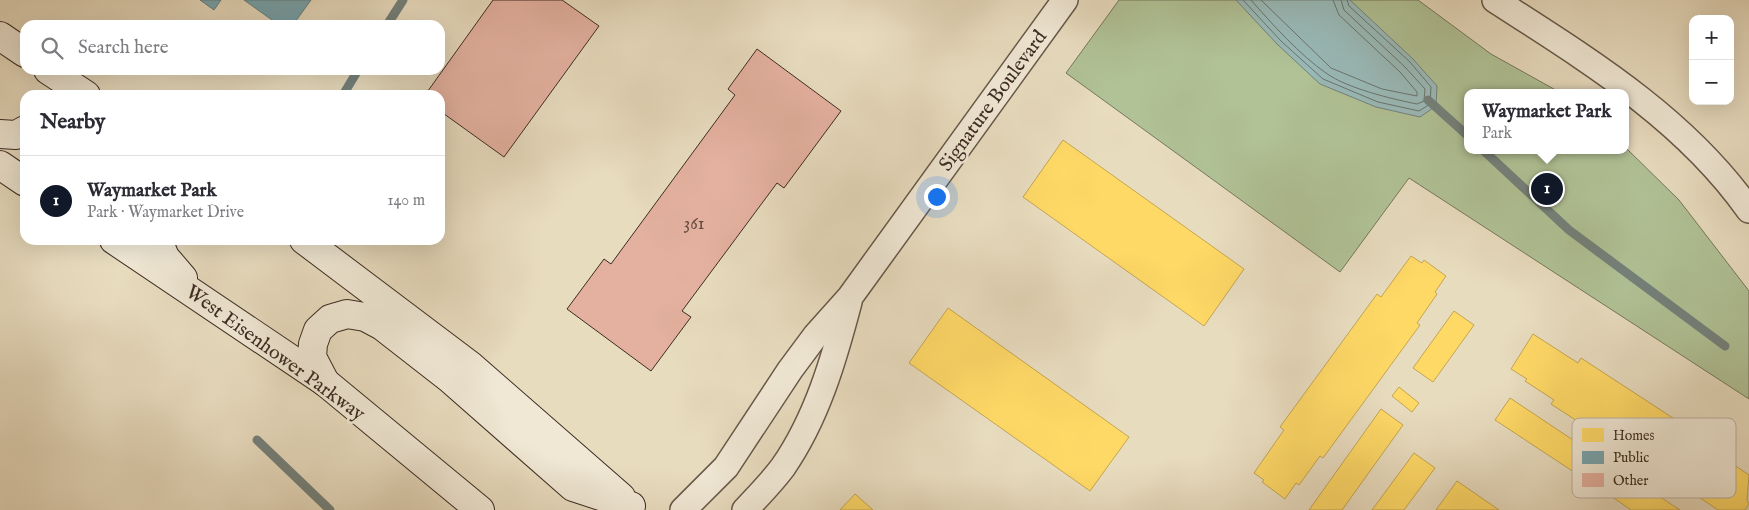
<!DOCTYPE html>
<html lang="en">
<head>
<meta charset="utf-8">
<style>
  :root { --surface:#fff; --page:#f2f2f3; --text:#2b2b33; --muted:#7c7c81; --line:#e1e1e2; --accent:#111827 }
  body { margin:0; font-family:"IM FELL English",serif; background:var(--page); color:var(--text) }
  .controls { position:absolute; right:15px; top:15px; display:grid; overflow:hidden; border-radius:10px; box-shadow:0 5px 20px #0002 }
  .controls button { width:45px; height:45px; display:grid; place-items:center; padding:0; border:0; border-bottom:1px solid var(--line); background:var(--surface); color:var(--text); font:25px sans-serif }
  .you { position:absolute; left:936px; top:196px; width:18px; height:18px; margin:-12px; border:4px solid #fff; border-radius:50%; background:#1a73e8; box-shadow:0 0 0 8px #1a73e833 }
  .badge { display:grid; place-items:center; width:32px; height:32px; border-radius:50%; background:var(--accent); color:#fff; font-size:16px; font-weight:700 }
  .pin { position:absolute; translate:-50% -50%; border:2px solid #fff; box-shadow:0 1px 5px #0006 }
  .popup { position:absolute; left:1464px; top:89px; width:165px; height:65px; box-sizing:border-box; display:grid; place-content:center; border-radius:10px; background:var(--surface); filter:drop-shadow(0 1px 4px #0005); font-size:16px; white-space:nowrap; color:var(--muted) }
  .popup b { font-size:19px; color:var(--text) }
  .popup::after { content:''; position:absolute; left:50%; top:100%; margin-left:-10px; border:10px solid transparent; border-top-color:var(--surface) }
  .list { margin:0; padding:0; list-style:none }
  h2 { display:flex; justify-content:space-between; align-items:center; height:65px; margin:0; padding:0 20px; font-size:21px }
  h2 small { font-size:16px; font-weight:400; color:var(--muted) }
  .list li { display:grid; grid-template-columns:32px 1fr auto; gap:15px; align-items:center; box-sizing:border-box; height:90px; padding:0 20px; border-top:1px solid var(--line) }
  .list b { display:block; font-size:19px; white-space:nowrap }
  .list p { margin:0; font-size:16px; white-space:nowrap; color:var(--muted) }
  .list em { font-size:16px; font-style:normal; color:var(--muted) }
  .icon { flex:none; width:28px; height:28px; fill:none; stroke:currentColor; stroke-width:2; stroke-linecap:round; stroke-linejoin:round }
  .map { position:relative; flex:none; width:1749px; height:510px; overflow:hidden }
  .search { position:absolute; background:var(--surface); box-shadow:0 5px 20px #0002; left:20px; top:20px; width:425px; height:55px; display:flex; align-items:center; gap:12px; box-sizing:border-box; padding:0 18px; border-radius:15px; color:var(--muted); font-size:19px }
  .panel { position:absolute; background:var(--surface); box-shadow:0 5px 20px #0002; left:20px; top:90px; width:425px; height:155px; border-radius:15px }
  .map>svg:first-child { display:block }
</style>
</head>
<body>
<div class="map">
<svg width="1749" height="510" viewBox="0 0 1749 510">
  <rect width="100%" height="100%" fill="#e8dcbf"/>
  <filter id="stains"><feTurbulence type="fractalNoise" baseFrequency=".004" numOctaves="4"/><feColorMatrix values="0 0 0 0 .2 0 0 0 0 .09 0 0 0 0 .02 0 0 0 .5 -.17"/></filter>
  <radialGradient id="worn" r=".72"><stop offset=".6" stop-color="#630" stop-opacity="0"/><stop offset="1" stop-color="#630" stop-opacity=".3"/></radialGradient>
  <!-- green -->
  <path fill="#b0c296" stroke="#76775c" d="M 1119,0 L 1418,0 L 1491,54 L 1561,93 L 1468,93 L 1468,150 L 1626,150 L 1626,148 L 1679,200 L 1749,291 L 1749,399 L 1409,178 L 1340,272 L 1066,73 Z"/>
  <!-- water -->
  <path fill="#99bab8" stroke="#74817c" d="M 1236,0 L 1350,0 L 1413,59 L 1437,86 L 1436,106 L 1420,117 L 1376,107 L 1320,84 L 1277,44 Z"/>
  <!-- homes -->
  <g fill="#ffd966" stroke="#c4a552">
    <path d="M 1063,140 L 1244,269 L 1204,326 L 1023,197 Z"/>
    <path d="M 1411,256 L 1422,263 L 1424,260 L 1446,276 L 1435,292 L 1437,294 L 1417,323 L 1420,325 L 1323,458 L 1320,456 L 1299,485 L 1296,483 L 1285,499 L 1262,482 L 1264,480 L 1254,473 L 1284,430 L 1280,427 L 1377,294 L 1381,297 Z"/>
    <path d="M 948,308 L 1129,437 L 1090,491 L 909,363 Z"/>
    <path d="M 1454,311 L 1474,325 L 1433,382 L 1413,368 Z"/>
    <path d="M 1533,334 L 1578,363 L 1581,358 L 1719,448 L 1716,453 L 1749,475 L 1747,500 L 1749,504 L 1745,510 L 1718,510 L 1690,491 L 1689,494 L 1551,404 L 1554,400 L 1525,381 L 1527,379 L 1511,369 Z"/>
    <path d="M 1399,387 L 1419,403 L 1412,412 L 1392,396 Z"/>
    <path d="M 1510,398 L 1600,458 L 1586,480 L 1495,420 Z"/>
    <path d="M 1381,409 L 1403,425 L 1342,510 L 1309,510 Z"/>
    <path d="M 1414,453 L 1435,468 L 1404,510 L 1372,510 Z"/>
    <path d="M 1619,470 L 1680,510 L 1631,510 L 1605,492 Z"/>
    <path d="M 1457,481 L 1499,510 L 1436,510 Z"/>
    <path d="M 855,494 L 873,510 L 840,510 Z"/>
  </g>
  <!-- public -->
  <g fill="#76a5af" stroke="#658185">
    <path d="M 200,0 L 221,0 L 214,10 Z"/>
    <path d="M 244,0 L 311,0 L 293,25 L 279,25 Z"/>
  </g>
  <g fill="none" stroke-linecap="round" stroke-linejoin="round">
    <!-- shore -->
    <g stroke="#6a736d" stroke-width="1">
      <path d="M 1243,0 L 1281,41 L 1323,79 L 1378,102 L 1419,111 L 1430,104 L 1431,87 L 1410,62 L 1349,6 L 1347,0"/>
      <path d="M 1251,0 C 1271,23 1301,56 1326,73 C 1346,88 1392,99 1417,104 L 1424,101 L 1425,89 L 1405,67 L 1344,10 L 1341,0"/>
      <path d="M 1261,0 L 1331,68 L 1382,89 L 1417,96 L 1417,92 L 1400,72 L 1339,15 L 1333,0"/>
    </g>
    <!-- stream -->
    <g stroke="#74817c" stroke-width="9">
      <path d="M 387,25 L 403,0"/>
      <path d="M 343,95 L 358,70"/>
      <path d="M 1428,100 L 1468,136"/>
      <path d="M 1483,150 L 1569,230 L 1725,346"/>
      <path d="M 257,440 L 330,510"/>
    </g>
  </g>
  <!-- building -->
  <g fill="#e4b1a0" stroke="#3c2c22">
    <path d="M 493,0 L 562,0 L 599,26 L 504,157 L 440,111 L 440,95 L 425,95 Z"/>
    <path d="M 757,49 L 841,111 L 784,188 L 777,183 L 682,311 L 691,317 L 651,371 L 567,309 L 604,259 L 611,264 L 735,95 L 728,89 Z"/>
  </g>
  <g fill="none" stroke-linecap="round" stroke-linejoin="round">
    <!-- minor casing -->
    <g stroke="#675849" stroke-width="28">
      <g id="minor">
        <path d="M 1495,0 C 1588,60 1684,118 1749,210"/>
        <path d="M 683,510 L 726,467 L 790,370 L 816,335 L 850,297 L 1065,0"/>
        <path d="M 745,510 C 758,496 772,482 783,467 C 817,418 834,359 849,302"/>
      </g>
    </g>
    <!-- secondary casing -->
    <g stroke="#3c2c22" stroke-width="30">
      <g id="secondary">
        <path d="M 0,36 L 25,53"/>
        <path d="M 48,70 L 86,95"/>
        <path d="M 0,134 L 16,135 L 25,130"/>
        <path d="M 0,165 L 25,182"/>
        <path d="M 114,240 L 325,382 L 480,510"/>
        <path d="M 158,240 L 165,257 L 183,278"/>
        <path d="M 304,240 L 471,366 L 621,497"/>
        <path d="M 325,382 L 312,357 L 313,344 L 318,330 L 330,319 L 347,314 L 365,317 L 382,326 L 450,379 L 573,487 L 631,506"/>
      </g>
    </g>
    <!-- minor -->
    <use href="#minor" stroke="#f0e8d5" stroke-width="25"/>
    <!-- secondary -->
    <use href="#secondary" stroke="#f0e8d5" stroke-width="28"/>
  </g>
  <g text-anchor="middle" stroke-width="5" stroke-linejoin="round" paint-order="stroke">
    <!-- number labels -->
    <g font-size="18" fill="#664d42">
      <text x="694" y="229">361</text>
    </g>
    <!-- street labels -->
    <g font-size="20" fill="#3c2c22" stroke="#f0e8d5">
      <text transform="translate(992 100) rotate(-54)" y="7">Signature Boulevard</text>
      <text transform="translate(276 352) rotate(36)" y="7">West Eisenhower Parkway</text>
    </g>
  </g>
  <!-- legend -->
  <rect x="1572" y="418" width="164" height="80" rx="8" fill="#f0e8d5" stroke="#bab09f" stroke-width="1"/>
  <rect x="1582" y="428" width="22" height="14" fill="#ffd966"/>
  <rect x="1582" y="451" width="22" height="13" fill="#76a5af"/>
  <rect x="1582" y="473" width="22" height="14" fill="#e4b1a0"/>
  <g font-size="14" fill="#3c2c22">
    <text x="1613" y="440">Homes</text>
    <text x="1613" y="462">Public</text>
    <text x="1613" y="485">Other</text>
  </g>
  <rect width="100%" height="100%" filter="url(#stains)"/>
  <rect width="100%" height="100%" fill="url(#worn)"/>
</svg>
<div class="controls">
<button>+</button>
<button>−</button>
</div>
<div class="you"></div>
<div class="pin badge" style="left:1547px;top:189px">1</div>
<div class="popup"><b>Waymarket Park</b>Park</div>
<div class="search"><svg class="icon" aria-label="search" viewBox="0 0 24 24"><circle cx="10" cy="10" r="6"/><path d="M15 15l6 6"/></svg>Search here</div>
<section class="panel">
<h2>Nearby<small></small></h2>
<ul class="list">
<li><span class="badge">1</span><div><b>Waymarket Park</b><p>Park · Waymarket Drive</p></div><em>140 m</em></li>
</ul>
</section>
</div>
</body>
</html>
